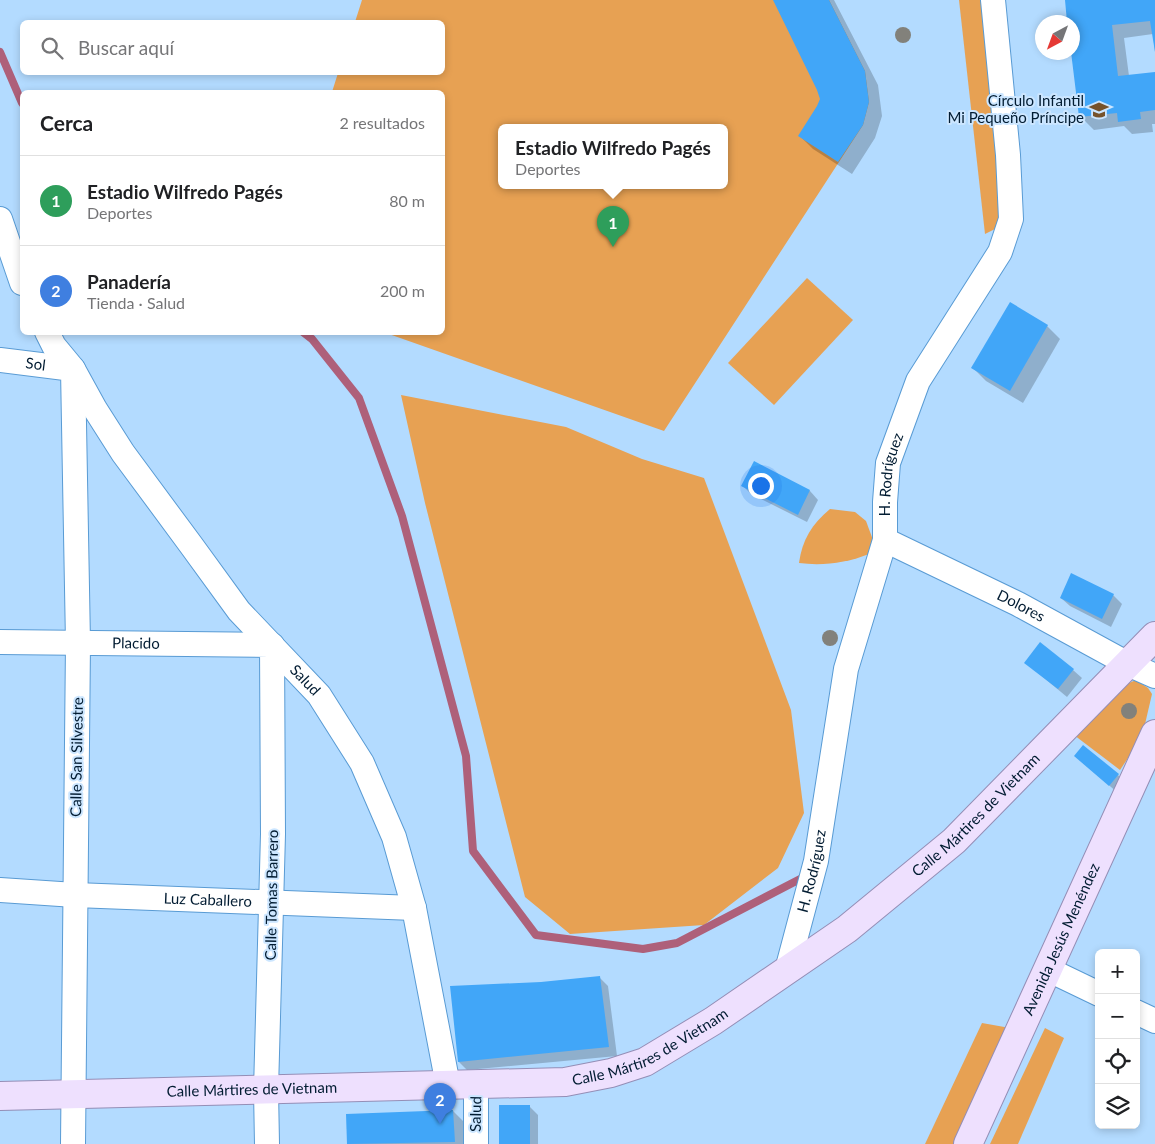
<!DOCTYPE html>
<html lang="es">
<head>
<meta charset="utf-8">
<style>
  :root { --surface:#fff; --page:#f6f6f6; --text:#202124; --muted:#757577; --line:#e0e0e0; --accent:#76522b }
  body { margin:0; font-family:Lato,sans-serif; background:var(--page); color:var(--text) }
  .controls { position:absolute; right:15px; bottom:15px; display:grid; overflow:hidden; border-radius:8px; box-shadow:0 2px 8px #0003 }
  .controls button { width:45px; height:45px; display:grid; place-items:center; padding:0; border:0; border-bottom:1px solid var(--line); background:var(--surface); color:var(--text); font:25px sans-serif }
  .compass { position:absolute; left:1035px; top:15px; width:45px; height:45px; border-radius:50%; background:var(--surface); box-shadow:0 2px 8px #0003; rotate:221deg }
  .you { position:absolute; left:760px; top:485px; width:18px; height:18px; margin:-12px; border:4px solid #fff; border-radius:50%; background:#1a73e8; box-shadow:0 0 0 8px #1a73e833 }
  .badge { display:grid; place-items:center; width:32px; height:32px; border-radius:50%; background:var(--accent); color:#fff; font-size:16px; font-weight:700 }
  .pin { position:absolute; translate:-50% -41px; filter:drop-shadow(0 1px 2px #0008) }
  .pin::after { content:''; position:absolute; top:26px; width:18px; height:15px; background:inherit; clip-path:polygon(0 0,100% 0,50% 100%) }
  .popup { position:absolute; left:498px; top:124px; width:230px; height:65px; box-sizing:border-box; display:grid; place-content:center; border-radius:8px; background:var(--surface); filter:drop-shadow(0 1px 4px #0005); font-size:16px; white-space:nowrap; color:var(--muted) }
  .popup b { font-size:19px; color:var(--text) }
  .popup::after { content:''; position:absolute; left:50%; top:100%; margin-left:-10px; border:10px solid transparent; border-top-color:var(--surface) }
  .list { margin:0; padding:0; list-style:none }
  h2 { display:flex; justify-content:space-between; align-items:center; height:65px; margin:0; padding:0 20px; font-size:21px }
  h2 small { font-size:16px; font-weight:400; color:var(--muted) }
  .list li { display:grid; grid-template-columns:32px 1fr auto; gap:15px; align-items:center; box-sizing:border-box; height:90px; padding:0 20px; border-top:1px solid var(--line) }
  .list b { display:block; font-size:19px; white-space:nowrap }
  .list p { margin:0; font-size:16px; white-space:nowrap; color:var(--muted) }
  .list em { font-size:16px; font-style:normal; color:var(--muted) }
  .icon { flex:none; width:28px; height:28px; fill:none; stroke:currentColor; stroke-width:2; stroke-linecap:round; stroke-linejoin:round }
  .map { position:relative; flex:none; width:1155px; height:1144px; overflow:hidden }
  .search { position:absolute; background:var(--surface); box-shadow:0 2px 8px #0003; left:20px; top:20px; width:425px; height:55px; display:flex; align-items:center; gap:12px; box-sizing:border-box; padding:0 18px; border-radius:8px; color:var(--muted); font-size:19px }
  .panel { position:absolute; background:var(--surface); box-shadow:0 2px 8px #0003; left:20px; top:90px; width:425px; height:245px; border-radius:8px }
  .map>svg:first-child { display:block }
</style>
</head>
<body>
<div class="map">
<svg width="1155" height="1144" viewBox="0 0 1155 1144">
  <rect width="100%" height="100%" fill="#b3dbff"/>
  <!-- green -->
  <g fill="#e7a153" fill-rule="evenodd">
    <path d="M 362,0 L 829,0 L 865,71 L 869,102 L 863,125 L 664,431 L 386,333 L 442,332 L 442,92 L 332,92 L 338,73 L 442,72 L 442,22 L 355,22 ZM 502,128 L 724,128 L 724,186 L 502,186 Z"/>
    <path d="M 959,0 L 986,0 L 1004,215 L 1001,226 L 985,234 Z"/>
    <path d="M 807,278 L 853,320 L 774,405 L 728,363 Z"/>
    <path d="M 401,395 L 566,427 L 642,459 L 704,478 L 791,710 L 804,813 L 778,868 L 704,925 L 570,934 L 525,897 L 425,503 Z"/>
    <path d="M 830,509 L 855,512 L 866,521 L 873,540 L 869,554 C 847,563 822,566 799,563 C 802,540 812,524 830,509 Z"/>
    <path d="M 1136,680 L 1148,688 L 1152,694 L 1142,737 L 1120,770 L 1074,735 L 1129,683 Z"/>
    <path d="M 982,1023 L 1010,1028 L 957,1144 L 925,1144 Z"/>
    <path d="M 1045,1028 L 1064,1038 L 1018,1144 L 990,1144 Z"/>
  </g>
  <!-- shadow -->
  <g fill="#0003">
    <path d="M 774,0 L 834,0 L 878,85 L 882,116 L 875,138 L 852,174 L 813,149 L 800,136 L 818,107 L 821,99 L 819,90 Z"/>
    <path d="M 1066,0 L 1155,0 L 1155,52 L 1153,34 L 1124,38 L 1129,76 L 1155,73 L 1155,124 L 1152,124 L 1153,132 L 1132,134 L 1124,126 L 1094,130 L 1081,117 L 1072,52 L 1072,22 L 1069,22 Z"/>
    <path d="M 1010,304 L 1047,326 L 1060,339 L 1023,403 L 986,381 L 973,368 Z"/>
    <path d="M 754,463 L 810,491 L 818,500 L 807,522 L 751,494 L 743,486 Z"/>
    <path d="M 1072,575 L 1113,595 L 1122,604 L 1111,627 L 1070,606 L 1061,598 Z"/>
    <path d="M 1026,663 L 1073,670 L 1082,678 L 1067,697 Z"/>
    <path d="M 1075,756 L 1118,775 L 1126,784 L 1118,793 Z"/>
    <path d="M 599,977 L 608,986 L 617,1056 L 467,1070 L 459,1062 L 451,987 L 541,983 Z"/>
    <path d="M 530,1107 L 538,1115 L 538,1144 L 500,1144 Z"/>
    <path d="M 453,1111 L 466,1124 L 467,1144 L 348,1144 L 347,1115 Z"/>
  </g>
  <g fill="none" stroke-linecap="round" stroke-linejoin="round">
    <!-- stream -->
    <g stroke="#ae607a" stroke-width="8">
      <path d="M 0,52 L 22,103"/>
      <path d="M 303,332 L 312,339 L 359,398 L 402,516 L 466,756 L 473,851 L 536,935 L 643,949 L 677,943 L 804,877"/>
    </g>
  </g>
  <!-- building -->
  <g fill="#41a6f8">
    <path d="M 773,0 L 829,0 L 865,71 L 869,102 L 863,125 L 838,162 L 798,136 L 817,106 L 820,99 L 817,90 Z"/>
    <path d="M 1065,0 L 1155,0 L 1155,52 L 1150,21 L 1112,25 L 1118,76 L 1155,72 L 1155,110 L 1140,112 L 1141,119 L 1118,122 L 1117,113 L 1079,117 L 1071,52 L 1072,52 L 1072,22 L 1067,22 Z"/>
    <path d="M 1010,302 L 1048,325 L 1010,391 L 971,368 Z"/>
    <path d="M 754,461 L 810,490 L 798,515 L 741,486 Z"/>
    <path d="M 1071,573 L 1114,594 L 1102,619 L 1060,598 Z"/>
    <path d="M 1040,642 L 1074,669 L 1058,689 L 1024,663 Z"/>
    <path d="M 1083,745 L 1119,774 L 1109,786 L 1074,756 Z"/>
    <path d="M 600,976 L 609,1047 L 458,1062 L 450,986 L 541,982 Z"/>
    <rect x="499" y="1105" width="31" height="39"/>
    <path d="M 453,1110 L 455,1142 L 347,1144 L 346,1114 Z"/>
  </g>
  <g fill="none" stroke-linecap="round" stroke-linejoin="round">
    <!-- minor casing -->
    <g stroke="#599bd4" stroke-width="26">
      <g id="minor">
        <path d="M 0,219 L 22,283"/>
        <path id="s1" d="M 47,332 L 54,346 L 73,369 L 95,409 L 123,453 L 191,545 L 239,611 L 319,695 L 362,763 L 394,837 L 414,908 L 448,1085"/>
        <path id="s2" d="M 0,360 L 73,369 L 78,643 L 73,1144"/>
        <path id="s3" d="M 885,540 L 1018,604 L 1128,664 L 1155,676"/>
        <path id="s4" d="M 0,642 L 272,645 L 273,834 L 266,1090 L 267,1144"/>
        <path id="s5" d="M 0,890 L 75,895 L 414,908"/>
        <path d="M 1047,969 L 1099,994"/>
        <path id="s6" d="M 787,970 L 816,861 L 846,669 L 885,540 L 885,502 L 888,463 L 918,381 L 1000,252 L 1011,219 L 1008,155 L 993,0"/>
        <path d="M 1136,1012 L 1155,1021"/>
        <path d="M 476,1144 L 476,1084"/>
      </g>
    </g>
    <!-- major casing -->
    <g stroke="#948eb6" stroke-width="30">
      <g id="major">
        <path id="s7" d="M 0,1096 L 565,1082 L 611,1073 L 645,1062 L 713,1021 L 847,929 L 954,841 L 1155,636"/>
        <path id="s8" d="M 968,1144 L 1155,734"/>
      </g>
    </g>
    <!-- minor -->
    <use href="#minor" stroke="#fff" stroke-width="24"/>
    <!-- major -->
    <use href="#major" stroke="#eee0fe" stroke-width="28"/>
  </g>
  <!-- trees -->
  <g fill="#82817b">
    <circle cx="903" cy="35" r="8"/>
    <circle cx="830" cy="638" r="8"/>
    <circle cx="1129" cy="711" r="8"/>
  </g>
  <!-- icons -->
  <defs>
    <g id="school-bare" transform="scale(1.5)"><path d="M0-5L7-2L0 1L-7-2ZM-4 1L0 2.5L4 1V4Q0 6-4 4Z" fill="#76522b" stroke="#cce6ff" stroke-width="2.5" paint-order="stroke"/></g>
  </defs>
  <g fill-rule="evenodd">
    <use href="#school-bare" x="1099" y="110"/>
  </g>
  <g text-anchor="middle" stroke-width="4" stroke-linejoin="round" paint-order="stroke">
    <!-- poi labels -->
    <g font-size="15" fill="#021c32" stroke="#cce6ff" text-anchor="end">
      <text x="1084" y="106">Círculo Infantil<tspan x="1084" dy="17">Mi Pequeño Príncipe</tspan></text>
    </g>
    <!-- street labels -->
    <g font-size="15" fill="#021c32" stroke="#cce6ff">
      <text dy="5" stroke="none"><textPath href="#s2" startOffset="36">Sol</textPath></text>
      <text dy="5" stroke="none"><textPath href="#s6" startOffset="508">H. Rodríguez</textPath></text>
      <text dy="5" stroke="none"><textPath href="#s3" startOffset="151">Dolores</textPath></text>
      <text dy="5" stroke="none"><textPath href="#s4" startOffset="136">Placido</textPath></text>
      <text dy="5" stroke="none"><textPath href="#s1" startOffset="435">Salud</textPath></text>
      <text transform="translate(77 757) rotate(-89)" y="5">Calle San Silvestre</text>
      <text dy="5" stroke="none"><textPath href="#s7" startOffset="1062">Calle Mártires de Vietnam</textPath></text>
      <text dy="5" stroke="none"><textPath href="#s6" startOffset="102">H. Rodríguez</textPath></text>
      <text transform="translate(272 895) rotate(-89)" y="5">Calle Tomas Barrero</text>
      <text dy="5" stroke="none"><textPath href="#s5" startOffset="208">Luz Caballero</textPath></text>
      <text dy="5" stroke="none"><textPath href="#s8" startOffset="225">Avenida Jesús Menéndez</textPath></text>
      <text dy="5" stroke="none"><textPath href="#s7" startOffset="658">Calle Mártires de Vietnam</textPath></text>
      <text dy="5" stroke="none"><textPath href="#s7" startOffset="252">Calle Mártires de Vietnam</textPath></text>
      <text transform="translate(476 1114) rotate(-89)" y="5">Salud</text>
    </g>
  </g>
</svg>
<div class="controls">
<button>+</button>
<button>−</button>
<button><svg class="icon" aria-label="locate" viewBox="0 0 24 24"><circle cx="12" cy="12" r="6"/><path d="M12 2v4M12 18v4M2 12h4M18 12h4"/></svg></button>
<button><svg class="icon" aria-label="layers" viewBox="0 0 24 24"><path d="M12 4l9 5-9 5-9-5zM3 14l9 5 9-5"/></svg></button>
</div>
<svg class="compass" viewBox="-18 -18 36 36"><path d="M0-13l5 13h-10z" fill="#e53935"/><path d="M0 13l5-13h-10z" fill="#757577"/></svg>
<div class="you"></div>
<div class="pin badge" style="left:613px;top:247px;background:#2e9e5b">1</div>
<div class="popup"><b>Estadio Wilfredo Pagés</b>Deportes</div>
<div class="pin badge" style="left:440px;top:1124px;background:#3f7fe0">2</div>
<div class="search"><svg class="icon" aria-label="search" viewBox="0 0 24 24"><circle cx="10" cy="10" r="6"/><path d="M15 15l6 6"/></svg>Buscar aquí</div>
<section class="panel">
<h2>Cerca<small>2 resultados</small></h2>
<ul class="list">
<li><span class="badge" style="background:#2e9e5b">1</span><div><b>Estadio Wilfredo Pagés</b><p>Deportes</p></div><em>80 m</em></li>
<li><span class="badge" style="background:#3f7fe0">2</span><div><b>Panadería</b><p>Tienda · Salud</p></div><em>200 m</em></li>
</ul>
</section>
</div>
</body>
</html>
